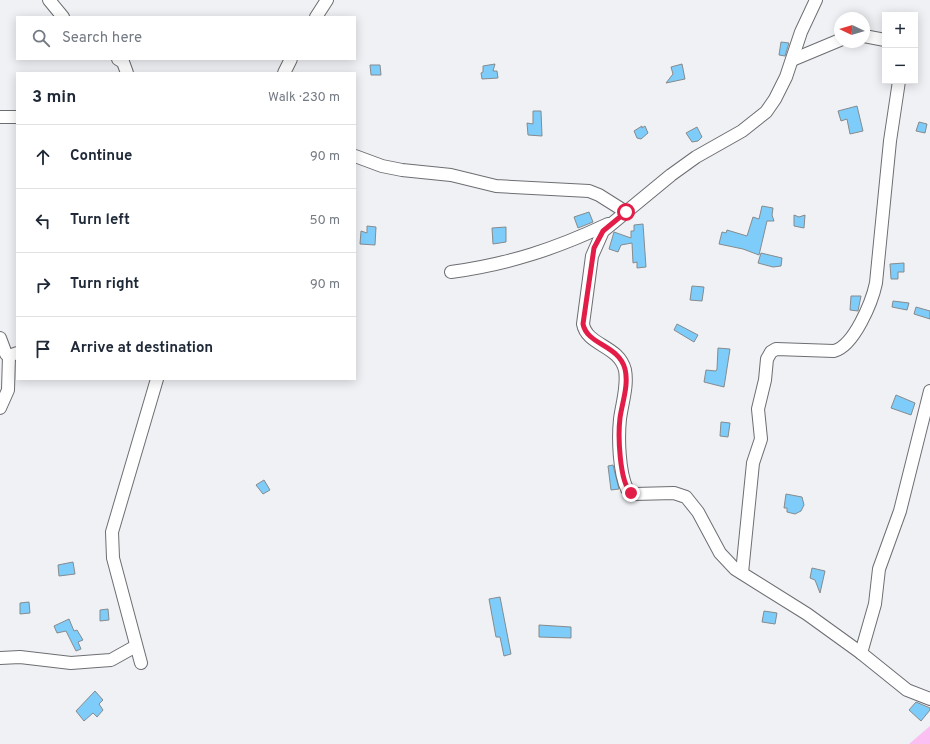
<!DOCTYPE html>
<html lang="en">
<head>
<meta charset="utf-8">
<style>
  :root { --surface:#fff; --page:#f6f6f7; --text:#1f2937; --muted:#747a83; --line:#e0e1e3 }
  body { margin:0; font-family:Overpass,sans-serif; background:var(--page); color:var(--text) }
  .controls { position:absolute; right:12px; top:12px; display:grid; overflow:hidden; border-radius:0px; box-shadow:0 2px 10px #0003 }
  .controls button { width:36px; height:36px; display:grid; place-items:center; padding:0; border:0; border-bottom:1px solid var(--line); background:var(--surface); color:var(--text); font:20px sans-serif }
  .compass { position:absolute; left:834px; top:12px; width:36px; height:36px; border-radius:50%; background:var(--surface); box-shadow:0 2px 10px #0003; rotate:274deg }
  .stop { position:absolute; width:12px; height:12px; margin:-9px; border:3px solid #e11d48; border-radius:50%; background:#fff }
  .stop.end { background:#e11d48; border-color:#fff; box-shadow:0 1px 4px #0008 }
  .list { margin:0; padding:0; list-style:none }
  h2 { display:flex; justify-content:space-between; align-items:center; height:52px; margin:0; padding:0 16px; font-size:17px }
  h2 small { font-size:13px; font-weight:400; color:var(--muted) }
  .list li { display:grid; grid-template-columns:26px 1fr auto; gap:12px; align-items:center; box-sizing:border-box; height:64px; padding:0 16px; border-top:1px solid var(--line) }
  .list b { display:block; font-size:15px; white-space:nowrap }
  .list em { font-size:13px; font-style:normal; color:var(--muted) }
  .icon { flex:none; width:22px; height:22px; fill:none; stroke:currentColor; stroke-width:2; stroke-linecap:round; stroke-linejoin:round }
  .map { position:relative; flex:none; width:930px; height:744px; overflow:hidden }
  .search { position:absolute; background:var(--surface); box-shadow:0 2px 10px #0003; left:16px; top:16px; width:340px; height:44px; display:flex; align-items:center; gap:10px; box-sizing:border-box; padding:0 14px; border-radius:0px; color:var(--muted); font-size:15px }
  .panel { position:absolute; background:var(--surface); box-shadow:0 2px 10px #0003; left:16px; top:72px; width:340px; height:308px; border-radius:0px }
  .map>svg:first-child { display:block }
</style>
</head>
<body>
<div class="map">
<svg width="930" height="744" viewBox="0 0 930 744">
  <rect width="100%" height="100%" fill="#eff1f5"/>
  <!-- green -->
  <path fill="#fcbff1" d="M 930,726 L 930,744 L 909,744 Z"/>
  <!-- building -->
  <g fill="#7dccf9" stroke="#878b8d">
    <path d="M 781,42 L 789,43 L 785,56 L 779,55 Z"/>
    <path d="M 495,64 L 493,71 L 497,71 L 498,78 L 482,79 L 481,73 L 483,72 L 483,66 Z"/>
    <path d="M 682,64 L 685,79 L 666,83 L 673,74 L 671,67 Z"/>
    <path d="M 370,65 L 380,65 L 381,75 L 371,75 Z"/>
    <path d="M 857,106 L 863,131 L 850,134 L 847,119 L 841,121 L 838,111 Z"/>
    <path d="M 533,111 L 541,111 L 542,136 L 528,135 L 527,123 L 533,124 Z"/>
    <path d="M 919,122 L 927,124 L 925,133 L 916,131 Z"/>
    <path d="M 642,126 L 642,128 L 645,126 L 648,133 L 641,139 L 637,138 L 634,131 Z"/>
    <path d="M 697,127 L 702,137 L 698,141 L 692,142 L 686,133 Z"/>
    <path d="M 762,206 L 773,208 L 772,215 L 774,221 L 767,221 L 759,255 L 743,249 L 719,244 L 722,232 L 726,233 L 727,230 L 747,236 L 753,217 L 759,219 Z"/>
    <path d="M 589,212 L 593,222 L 578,228 L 574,217 Z"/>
    <path d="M 794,215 L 799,217 L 805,215 L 804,228 L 794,226 Z"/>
    <path d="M 643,224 L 646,267 L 637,268 L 637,262 L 633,263 L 632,243 L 621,245 L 618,252 L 609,249 L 614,232 L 631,238 L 631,231 L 634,231 L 634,225 Z"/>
    <path d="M 367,226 L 376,227 L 375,245 L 360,244 L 361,231 L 367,233 Z"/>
    <path d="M 506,227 L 506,242 L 493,244 L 492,228 Z"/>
    <path d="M 761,253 L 782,258 L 781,266 L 773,267 L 758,263 Z"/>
    <path d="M 904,263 L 904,272 L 898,272 L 898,279 L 891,279 L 890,264 Z"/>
    <path d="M 692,286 L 704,287 L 702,301 L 690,300 Z"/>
    <path d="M 851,296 L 861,296 L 858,311 L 850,310 Z"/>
    <path d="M 893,301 L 909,303 L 907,310 L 892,307 Z"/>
    <path d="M 916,307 L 930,311 L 930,319 L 914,314 Z"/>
    <path d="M 677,324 L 698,335 L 694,342 L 674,330 Z"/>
    <path d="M 718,348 L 730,349 L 724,387 L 704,382 L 706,370 L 716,371 L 717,369 Z"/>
    <path d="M 896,395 L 915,403 L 911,415 L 891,408 Z"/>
    <path d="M 721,422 L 730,423 L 728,437 L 720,436 Z"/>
    <path d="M 613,465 L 619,489 L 611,490 L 608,466 Z"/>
    <path d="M 264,480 L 270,490 L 263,494 L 256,485 Z"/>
    <path d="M 786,494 L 802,497 L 804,505 L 801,511 L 795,514 L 787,512 L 787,508 L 784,508 Z"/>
    <path d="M 73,562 L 75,574 L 59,576 L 58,565 Z"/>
    <path d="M 812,568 L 825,571 L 820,593 L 815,580 L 810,578 Z"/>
    <path d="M 500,597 L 511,654 L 504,656 L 500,637 L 496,637 L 489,599 Z"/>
    <path d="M 29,602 L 30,613 L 20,614 L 20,603 Z"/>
    <path d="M 108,609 L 109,620 L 100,621 L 100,610 Z"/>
    <path d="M 764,611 L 777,613 L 775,624 L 762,622 Z"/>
    <path d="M 69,619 L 74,631 L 77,630 L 83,640 L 78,642 L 81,649 L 76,651 L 66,631 L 57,633 L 54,626 Z"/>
    <path d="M 539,625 L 571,627 L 571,638 L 539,637 Z"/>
    <path d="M 95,691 L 103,700 L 99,704 L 103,710 L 97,717 L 93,713 L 84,721 L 76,711 Z"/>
    <path d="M 916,702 L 930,708 L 930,710 L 921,721 L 909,710 Z"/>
  </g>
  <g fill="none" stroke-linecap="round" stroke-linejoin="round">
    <!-- minor casing -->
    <g stroke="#6d6e72" stroke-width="14">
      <g id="minor">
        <path d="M 49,0 L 63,17"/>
        <path d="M 816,0 L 801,32 L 786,77 L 775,99 L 766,112 L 742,131 L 696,157 L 671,175 L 603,231 L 592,256 L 583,324 C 587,346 619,345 625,370 C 628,386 622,403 620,419 C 618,438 619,472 627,489 L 634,494 L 674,493 L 686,497 L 698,512 L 720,553 L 735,569 L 807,614 L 861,653 L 907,690 L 930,699"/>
        <path d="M 316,17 L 327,0"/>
        <path d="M 864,36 L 885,40"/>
        <path d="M 118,59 L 123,62 L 127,73"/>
        <path d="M 792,60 L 840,40"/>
        <path d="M 284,73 L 291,59"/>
        <path d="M 0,117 L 17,117"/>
        <path d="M 355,156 L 382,166 L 402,170 L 451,175 L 496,186 L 589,191 L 599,195 L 626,212"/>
        <path d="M 451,272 C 509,264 555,249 608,224"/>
        <path d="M 0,338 L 6,354 L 9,356 L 17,353"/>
        <path d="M 0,408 L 8,390 L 9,356"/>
        <path d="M 742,573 L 753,463 L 761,439 L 758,409 L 765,380 L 767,359 L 771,352 L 776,349 L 834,351 C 854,346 872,302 876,283 L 890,141 L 899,81"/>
        <path d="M 861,653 L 875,604 L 879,569 L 900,511 L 930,391"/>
        <path d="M 0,658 L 20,657 L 71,663 L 97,661 L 111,660 L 136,646"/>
        <path d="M 141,663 L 113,558 L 112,532 L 157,379"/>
      </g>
    </g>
    <!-- minor -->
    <use href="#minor" stroke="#fff" stroke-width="12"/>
  </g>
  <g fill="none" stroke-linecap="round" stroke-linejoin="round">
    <!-- route -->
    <path stroke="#e11d48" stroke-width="5" d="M 626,212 L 603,231 L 594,248 L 583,324 C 587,345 619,345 625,369 C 629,385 622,403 620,418 C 618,434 619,481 631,493"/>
  </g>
</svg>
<div class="controls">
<button>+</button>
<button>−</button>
</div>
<svg class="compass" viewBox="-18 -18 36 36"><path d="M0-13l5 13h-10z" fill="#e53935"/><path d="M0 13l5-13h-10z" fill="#747a83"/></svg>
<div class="stop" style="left:626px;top:212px"></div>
<div class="stop end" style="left:631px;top:493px"></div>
<div class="search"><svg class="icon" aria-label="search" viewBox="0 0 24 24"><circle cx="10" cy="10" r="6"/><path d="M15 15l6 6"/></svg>Search here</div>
<section class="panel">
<h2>3 min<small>Walk · 230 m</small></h2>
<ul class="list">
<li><svg class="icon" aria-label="ahead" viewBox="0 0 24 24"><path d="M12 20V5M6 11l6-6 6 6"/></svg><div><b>Continue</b></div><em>90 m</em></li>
<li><svg class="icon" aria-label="left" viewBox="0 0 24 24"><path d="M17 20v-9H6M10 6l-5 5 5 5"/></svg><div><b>Turn left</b></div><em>50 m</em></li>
<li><svg class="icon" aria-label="right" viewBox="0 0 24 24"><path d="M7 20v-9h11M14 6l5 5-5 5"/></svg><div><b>Turn right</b></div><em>90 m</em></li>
<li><svg class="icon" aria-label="arrive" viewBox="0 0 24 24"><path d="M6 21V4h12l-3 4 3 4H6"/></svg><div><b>Arrive at destination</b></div></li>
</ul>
</section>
</div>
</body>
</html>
